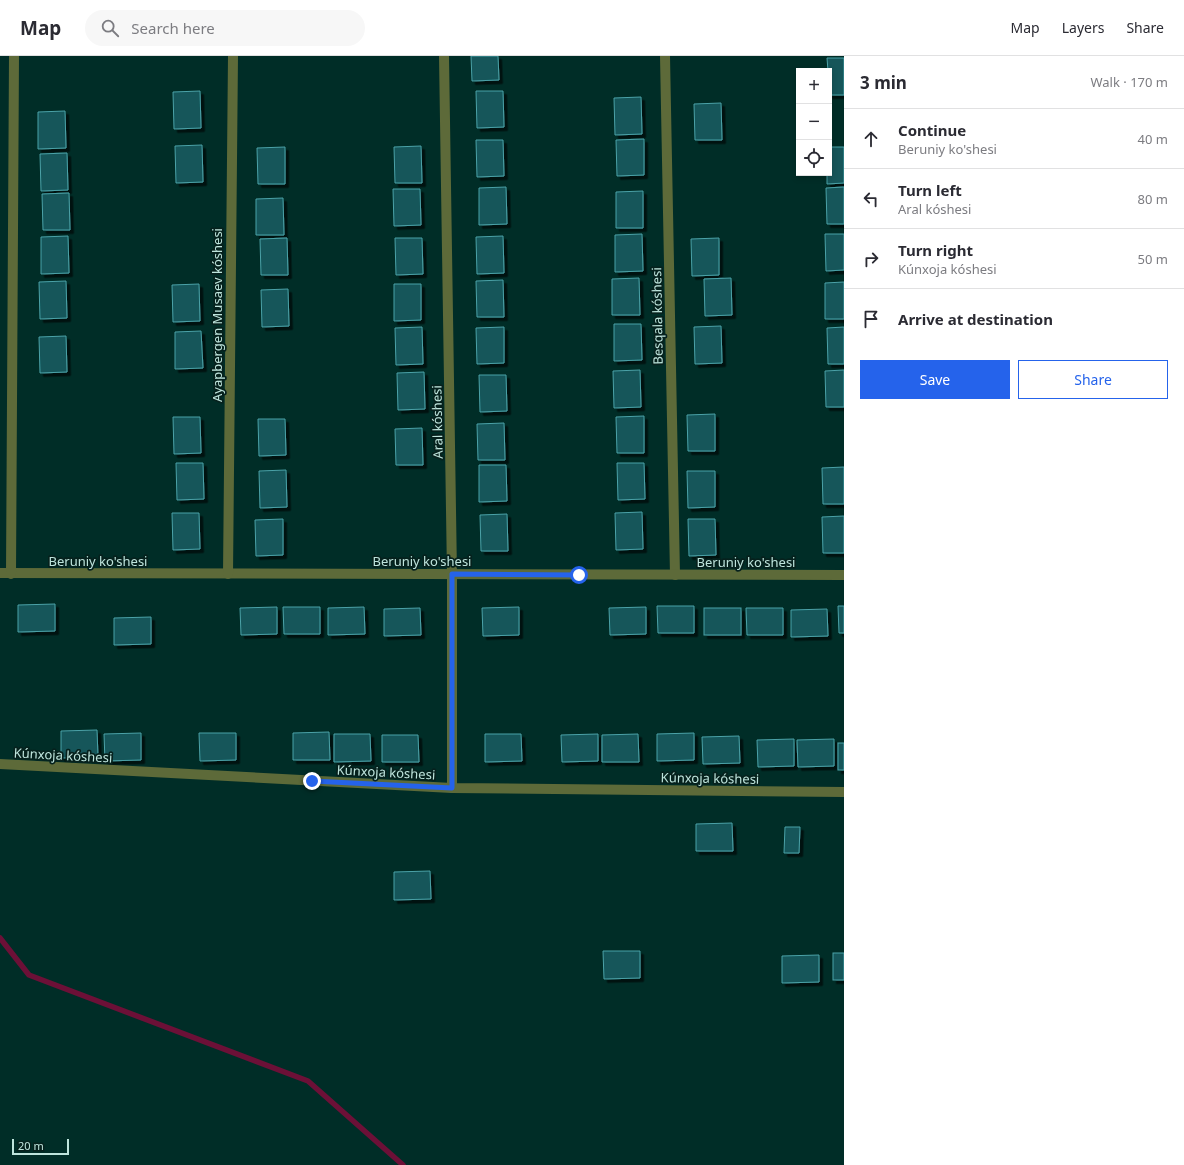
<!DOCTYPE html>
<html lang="en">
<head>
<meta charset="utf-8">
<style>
  :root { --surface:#fff; --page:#f7f7f7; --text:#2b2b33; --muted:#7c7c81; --line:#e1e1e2; --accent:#2563eb }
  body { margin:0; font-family:"Noto Sans",sans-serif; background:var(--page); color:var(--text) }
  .controls { position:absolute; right:12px; top:12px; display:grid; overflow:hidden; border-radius:0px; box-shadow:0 2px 6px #0003 }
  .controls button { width:36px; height:36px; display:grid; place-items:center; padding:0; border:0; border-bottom:1px solid var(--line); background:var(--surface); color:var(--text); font:20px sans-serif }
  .scale { position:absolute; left:12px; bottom:10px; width:57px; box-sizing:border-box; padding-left:4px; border:2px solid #bee4dc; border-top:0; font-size:11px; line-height:14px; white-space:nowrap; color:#bee4dc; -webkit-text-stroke:3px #06211d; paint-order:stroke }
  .stop { position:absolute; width:12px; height:12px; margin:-9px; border:3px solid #2563eb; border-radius:50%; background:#fff }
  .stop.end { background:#2563eb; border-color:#fff; box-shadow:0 1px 4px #0008 }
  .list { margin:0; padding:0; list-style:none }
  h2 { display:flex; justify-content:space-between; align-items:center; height:52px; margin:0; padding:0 16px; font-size:17px }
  h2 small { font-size:13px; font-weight:400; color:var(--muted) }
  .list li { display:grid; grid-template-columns:26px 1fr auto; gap:12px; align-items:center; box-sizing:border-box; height:60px; padding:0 16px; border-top:1px solid var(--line) }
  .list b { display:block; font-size:15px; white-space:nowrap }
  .list p { margin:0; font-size:13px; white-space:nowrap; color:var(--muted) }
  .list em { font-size:13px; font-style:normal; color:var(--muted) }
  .actions { display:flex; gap:8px; padding:12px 16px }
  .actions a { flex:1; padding:9px 0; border:1px solid var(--accent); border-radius:0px; text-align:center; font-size:14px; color:var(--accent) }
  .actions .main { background:var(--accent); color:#fff }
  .icon { flex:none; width:22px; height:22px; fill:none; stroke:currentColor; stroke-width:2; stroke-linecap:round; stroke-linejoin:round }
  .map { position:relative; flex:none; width:844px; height:1109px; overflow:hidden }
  header { display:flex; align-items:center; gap:24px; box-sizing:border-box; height:56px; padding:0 20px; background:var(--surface); border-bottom:1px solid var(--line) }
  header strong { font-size:19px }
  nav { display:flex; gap:22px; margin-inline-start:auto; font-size:14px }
  .search { width:280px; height:36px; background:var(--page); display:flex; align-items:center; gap:10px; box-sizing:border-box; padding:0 14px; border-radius:22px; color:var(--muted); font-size:15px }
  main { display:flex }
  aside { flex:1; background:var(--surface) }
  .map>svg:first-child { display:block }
</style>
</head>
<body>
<header>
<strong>Map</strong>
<div class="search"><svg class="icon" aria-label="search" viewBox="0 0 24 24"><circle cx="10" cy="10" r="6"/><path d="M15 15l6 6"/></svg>Search here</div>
<nav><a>Map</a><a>Layers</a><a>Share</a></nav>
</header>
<main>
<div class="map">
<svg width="844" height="1109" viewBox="0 0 844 1109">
  <defs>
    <filter id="shadow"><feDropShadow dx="3.5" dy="3.5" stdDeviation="0" flood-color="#0009"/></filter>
  </defs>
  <rect width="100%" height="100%" fill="#002d27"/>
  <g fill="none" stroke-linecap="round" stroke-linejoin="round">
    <!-- stream -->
    <path stroke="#6c1037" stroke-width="5.5" d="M 0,882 L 29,919 L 308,1025 L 403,1109"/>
  </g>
  <!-- building -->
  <g fill="#12565a" stroke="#4ca2a8" filter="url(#shadow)">
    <path d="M 471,0 L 498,0 L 499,24 L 472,25 Z"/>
    <path d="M 827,2 L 844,2 L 844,39 L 829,39 L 829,15 L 828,15 Z"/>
    <path d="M 200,35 L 201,72 L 174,73 L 173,36 Z"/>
    <path d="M 476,35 L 503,35 L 504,71 L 477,72 Z"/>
    <path d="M 641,41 L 642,78 L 615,79 L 614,42 Z"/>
    <path d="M 721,47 L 722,84 L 695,84 L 694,48 Z"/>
    <path d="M 65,55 L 66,92 L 38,93 L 38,56 Z"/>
    <path d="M 644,83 L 644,119 L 617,120 L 616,84 Z"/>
    <path d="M 476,84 L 503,84 L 504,120 L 477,121 Z"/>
    <path d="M 202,89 L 203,126 L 176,127 L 175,90 Z"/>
    <path d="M 421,90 L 422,127 L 395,127 L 394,91 Z"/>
    <path d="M 285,91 L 285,128 L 258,128 L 257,92 Z"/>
    <path d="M 829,91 L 844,91 L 844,127 L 827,128 L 827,117 L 829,117 Z"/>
    <path d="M 67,97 L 68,134 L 41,135 L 40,98 Z"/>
    <path d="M 506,131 L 507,168 L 479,169 L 479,132 Z"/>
    <path d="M 844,131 L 844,168 L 827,168 L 826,132 Z"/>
    <path d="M 393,133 L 420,133 L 421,169 L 394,170 Z"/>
    <path d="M 643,135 L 643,172 L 616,172 L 616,136 Z"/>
    <path d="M 69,137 L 70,174 L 43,174 L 42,138 Z"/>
    <path d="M 283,142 L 284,179 L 256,179 L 256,143 Z"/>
    <path d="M 642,178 L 643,215 L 615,216 L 615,179 Z"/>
    <path d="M 825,178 L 844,178 L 844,214 L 826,215 Z"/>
    <path d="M 68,180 L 69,217 L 41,218 L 41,181 Z"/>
    <path d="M 503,180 L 504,217 L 477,218 L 476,181 Z"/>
    <path d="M 287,182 L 288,219 L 261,219 L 260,183 Z"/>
    <path d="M 395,182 L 422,182 L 423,218 L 396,219 Z"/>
    <path d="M 719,182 L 719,219 L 692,220 L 691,183 Z"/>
    <path d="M 639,222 L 640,259 L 612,259 L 612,223 Z"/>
    <path d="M 731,222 L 732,259 L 705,260 L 704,223 Z"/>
    <path d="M 503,224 L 504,261 L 477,261 L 476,225 Z"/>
    <path d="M 66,225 L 67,262 L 40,263 L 39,226 Z"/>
    <path d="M 844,226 L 844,263 L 825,263 L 825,227 Z"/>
    <path d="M 199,228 L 200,265 L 173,266 L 172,229 Z"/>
    <path d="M 394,228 L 421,228 L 421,264 L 394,265 Z"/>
    <path d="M 288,233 L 289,270 L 262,271 L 261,234 Z"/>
    <path d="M 614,268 L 641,268 L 642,304 L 614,305 Z"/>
    <path d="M 721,270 L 722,307 L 695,308 L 694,271 Z"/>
    <path d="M 422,271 L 423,308 L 396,309 L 395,272 Z"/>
    <path d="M 504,271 L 504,307 L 477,308 L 476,272 Z"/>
    <path d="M 844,271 L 844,308 L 828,308 L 827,272 Z"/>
    <path d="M 201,275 L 203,312 L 175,313 L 175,276 Z"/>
    <path d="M 66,280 L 67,316 L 40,317 L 39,281 Z"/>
    <path d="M 640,314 L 641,351 L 614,352 L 613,315 Z"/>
    <path d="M 844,314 L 844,351 L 826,351 L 825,315 Z"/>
    <path d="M 424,316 L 425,353 L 398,354 L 397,317 Z"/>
    <path d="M 479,319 L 506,319 L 507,355 L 480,356 Z"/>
    <path d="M 715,358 L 715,395 L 688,395 L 687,359 Z"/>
    <path d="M 644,360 L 644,397 L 617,397 L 616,361 Z"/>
    <path d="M 173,361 L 200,361 L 201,397 L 174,398 Z"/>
    <path d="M 258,363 L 285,363 L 286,399 L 259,400 Z"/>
    <path d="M 504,367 L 505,404 L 478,404 L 477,368 Z"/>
    <path d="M 422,372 L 423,409 L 396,409 L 395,373 Z"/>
    <path d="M 176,407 L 203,407 L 204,443 L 177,444 Z"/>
    <path d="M 617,407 L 644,407 L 645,443 L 618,444 Z"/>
    <path d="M 479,409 L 506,409 L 507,445 L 479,446 Z"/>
    <path d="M 844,411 L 844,448 L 823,448 L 822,412 Z"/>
    <path d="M 286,414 L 287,451 L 260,452 L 259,415 Z"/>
    <path d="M 687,415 L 715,415 L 715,451 L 688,452 Z"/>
    <path d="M 642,456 L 643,493 L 616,494 L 615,457 Z"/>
    <path d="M 172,457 L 199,457 L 200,493 L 173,494 Z"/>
    <path d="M 507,458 L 508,495 L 481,495 L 480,459 Z"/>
    <path d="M 844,460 L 844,497 L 823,497 L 822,461 Z"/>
    <path d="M 283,463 L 283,499 L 256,500 L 255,464 Z"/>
    <path d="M 688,463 L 715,463 L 716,499 L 689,500 Z"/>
    <path d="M 55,548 L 55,575 L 18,576 L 18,549 Z"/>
    <path d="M 657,550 L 694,550 L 694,577 L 658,577 Z"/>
    <path d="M 838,550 L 844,550 L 844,577 L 839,577 Z"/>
    <path d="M 277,551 L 277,578 L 241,579 L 240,552 Z"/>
    <path d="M 283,551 L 320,551 L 320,578 L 284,578 Z"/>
    <path d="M 364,551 L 365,578 L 328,579 L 328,552 Z"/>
    <path d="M 519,551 L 519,579 L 483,580 L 482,552 Z"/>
    <path d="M 646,551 L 646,578 L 610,579 L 609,552 Z"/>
    <path d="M 420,552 L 421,579 L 384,580 L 384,553 Z"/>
    <rect x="704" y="552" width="37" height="27"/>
    <path d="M 746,552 L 783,552 L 783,579 L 747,579 Z"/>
    <path d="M 827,553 L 828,580 L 791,581 L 791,554 Z"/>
    <path d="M 151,561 L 151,588 L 114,589 L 114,562 Z"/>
    <path d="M 97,674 L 98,701 L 61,702 L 61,675 Z"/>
    <path d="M 329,676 L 330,704 L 293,704 L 293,677 Z"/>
    <path d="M 141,677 L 141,704 L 105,705 L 104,678 Z"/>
    <path d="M 199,677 L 236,677 L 236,704 L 200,705 Z"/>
    <path d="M 694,677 L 694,704 L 657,705 L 657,678 Z"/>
    <path d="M 334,678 L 370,678 L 371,705 L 334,706 Z"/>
    <path d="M 485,678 L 521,678 L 522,705 L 485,706 Z"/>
    <path d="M 598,678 L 598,705 L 562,706 L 561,679 Z"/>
    <path d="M 638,678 L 639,706 L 602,706 L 602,679 Z"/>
    <path d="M 382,679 L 418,679 L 419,706 L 382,706 Z"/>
    <path d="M 739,680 L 740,707 L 703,708 L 702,681 Z"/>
    <path d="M 794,683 L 794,710 L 758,711 L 757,684 Z"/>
    <path d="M 834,683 L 834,710 L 798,711 L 797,684 Z"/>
    <rect x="838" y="687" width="6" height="27"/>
    <path d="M 732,767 L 733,795 L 696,795 L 696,768 Z"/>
    <path d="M 785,771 L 800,771 L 799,797 L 784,797 Z"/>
    <path d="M 430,815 L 431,843 L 394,844 L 394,816 Z"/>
    <path d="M 603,895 L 640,895 L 640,922 L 604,923 Z"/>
    <rect x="833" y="897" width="11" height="27"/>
    <path d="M 819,899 L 819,926 L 782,927 L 782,900 Z"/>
  </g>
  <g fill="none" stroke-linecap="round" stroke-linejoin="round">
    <!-- street -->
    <g stroke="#5d6a39" stroke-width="10">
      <path d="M 444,0 L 452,519 L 452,732"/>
      <path d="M 665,0 L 675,519"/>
      <path d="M 0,517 L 844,519"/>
      <path d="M 11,518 L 14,0"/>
      <path d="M 228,518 L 233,0"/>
      <path d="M 0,708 L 452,732 L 844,736"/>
    </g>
  </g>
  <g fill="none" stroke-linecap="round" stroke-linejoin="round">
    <!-- route -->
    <path stroke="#2563eb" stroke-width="5" d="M 312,725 L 452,732 L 452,518 L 579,519"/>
  </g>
  <g text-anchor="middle" stroke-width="3.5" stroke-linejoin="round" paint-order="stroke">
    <!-- street labels -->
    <g font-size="13" fill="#bee4dc" stroke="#06211d">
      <text transform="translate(217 259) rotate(-90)" y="5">Ayapbergen Musaev kóshesi</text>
      <text transform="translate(657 260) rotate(-91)" y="5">Besqala kóshesi</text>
      <text transform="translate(437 366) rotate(-91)" y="5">Aral kóshesi</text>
      <text x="98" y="510">Beruniy ko'shesi</text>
      <text x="422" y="510">Beruniy ko'shesi</text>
      <text x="746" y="511">Beruniy ko'shesi</text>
      <text transform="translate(63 699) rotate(3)" y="5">Kúnxoja kóshesi</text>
      <text transform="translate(386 716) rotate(3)" y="5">Kúnxoja kóshesi</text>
      <text transform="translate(710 722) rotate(1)" y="5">Kúnxoja kóshesi</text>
    </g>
  </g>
</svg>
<div class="controls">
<button>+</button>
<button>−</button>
<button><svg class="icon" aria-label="locate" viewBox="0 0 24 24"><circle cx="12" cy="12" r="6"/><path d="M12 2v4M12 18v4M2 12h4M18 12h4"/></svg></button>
</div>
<div class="scale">20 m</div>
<div class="stop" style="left:579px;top:519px"></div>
<div class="stop end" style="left:312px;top:725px"></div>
</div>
<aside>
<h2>3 min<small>Walk · 170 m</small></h2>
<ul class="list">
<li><svg class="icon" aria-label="ahead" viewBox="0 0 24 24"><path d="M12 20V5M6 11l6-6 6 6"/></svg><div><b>Continue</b><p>Beruniy ko'shesi</p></div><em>40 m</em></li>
<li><svg class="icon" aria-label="left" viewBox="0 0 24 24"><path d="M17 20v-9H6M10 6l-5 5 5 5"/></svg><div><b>Turn left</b><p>Aral kóshesi</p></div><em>80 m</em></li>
<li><svg class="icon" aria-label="right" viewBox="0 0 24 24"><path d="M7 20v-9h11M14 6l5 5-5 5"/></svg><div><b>Turn right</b><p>Kúnxoja kóshesi</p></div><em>50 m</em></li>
<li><svg class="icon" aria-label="arrive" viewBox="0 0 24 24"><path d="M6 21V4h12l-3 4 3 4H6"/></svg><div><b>Arrive at destination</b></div></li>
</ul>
<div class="actions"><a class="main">Save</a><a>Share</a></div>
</aside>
</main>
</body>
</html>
